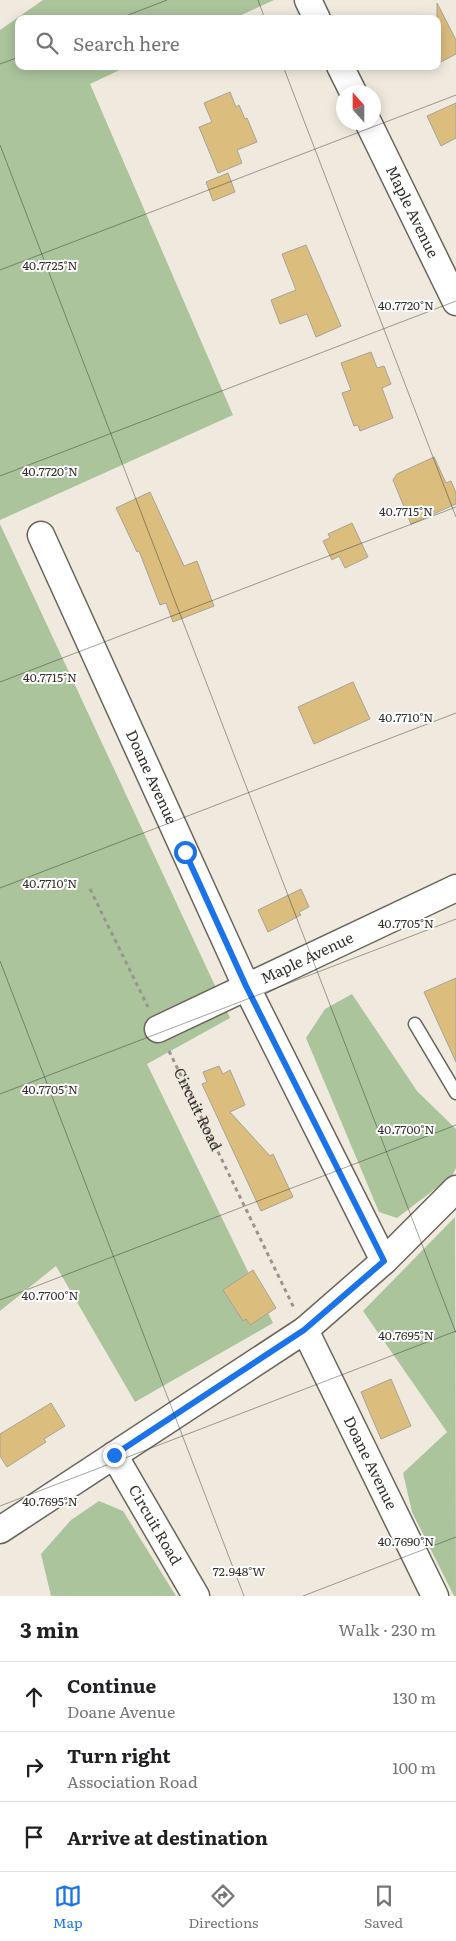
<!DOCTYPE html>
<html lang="en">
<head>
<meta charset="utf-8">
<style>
  :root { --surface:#fff; --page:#f2f2f2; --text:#202124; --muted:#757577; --line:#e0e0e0; --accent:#1a73e8 }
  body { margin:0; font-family:Literata,serif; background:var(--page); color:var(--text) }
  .compass { position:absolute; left:336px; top:85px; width:45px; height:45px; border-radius:50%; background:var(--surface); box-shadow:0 2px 12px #0003; rotate:339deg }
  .stop { position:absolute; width:15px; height:15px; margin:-11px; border:4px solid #1a73e8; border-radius:50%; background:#fff }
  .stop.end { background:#1a73e8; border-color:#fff; box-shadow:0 1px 5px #0008 }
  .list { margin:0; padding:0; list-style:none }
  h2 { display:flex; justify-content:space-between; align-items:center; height:65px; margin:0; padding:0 20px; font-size:21px }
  h2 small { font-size:16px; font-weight:400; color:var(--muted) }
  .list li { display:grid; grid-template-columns:32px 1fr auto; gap:15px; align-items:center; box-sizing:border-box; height:70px; padding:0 20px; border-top:1px solid var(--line) }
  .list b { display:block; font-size:19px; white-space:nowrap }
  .list p { margin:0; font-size:16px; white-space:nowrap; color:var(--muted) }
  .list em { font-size:16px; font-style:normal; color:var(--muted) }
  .icon { flex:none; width:28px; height:28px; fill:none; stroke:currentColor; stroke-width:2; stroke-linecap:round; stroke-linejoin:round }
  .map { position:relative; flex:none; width:456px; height:1596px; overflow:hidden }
  .search { position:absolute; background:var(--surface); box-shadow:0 2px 12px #0003; left:15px; right:15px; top:15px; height:55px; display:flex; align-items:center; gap:12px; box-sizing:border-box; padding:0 18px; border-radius:10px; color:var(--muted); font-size:19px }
  .sheet { height:275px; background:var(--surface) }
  nav { display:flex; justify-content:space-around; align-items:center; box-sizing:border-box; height:70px; border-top:1px solid var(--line); background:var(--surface); font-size:14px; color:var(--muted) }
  nav a { display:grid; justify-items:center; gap:2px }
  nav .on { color:var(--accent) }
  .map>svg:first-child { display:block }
</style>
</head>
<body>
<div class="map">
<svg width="456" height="1596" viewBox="0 0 456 1596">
  <rect width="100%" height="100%" fill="#f0eade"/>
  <!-- green -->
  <g fill="#abc49c">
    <path d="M 43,0 L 274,0 L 233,19 L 19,19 L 19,66 L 128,66 L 90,84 L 233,415 L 0,520 L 0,30 Z"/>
    <path d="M 0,524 L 230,1018 L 147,1064 L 273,1323 L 135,1402 L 56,1266 L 0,1311 Z"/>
    <path d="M 352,994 L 417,1091 L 456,1129 L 456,1168 L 452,1176 L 397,1218 L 379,1212 L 306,1038 L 325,1009 Z"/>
    <path d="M 455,1217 L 456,1596 L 454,1596 L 412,1512 L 403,1473 L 447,1432 L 363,1311 Z"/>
    <path d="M 99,1501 L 123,1511 L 176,1596 L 51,1596 L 41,1554 L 71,1520 Z"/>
  </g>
  <!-- building -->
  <g fill="#dbbd7d" stroke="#a9a397">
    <path d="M 437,3 L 456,40 L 456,54 L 437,64 Z"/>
    <path d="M 230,92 L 236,107 L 239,105 L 245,119 L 247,118 L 257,142 L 237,150 L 242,163 L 218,173 L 199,127 L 212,122 L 204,103 Z"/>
    <path d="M 456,103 L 456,138 L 441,146 L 427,116 Z"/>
    <path d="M 228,173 L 235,192 L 213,201 L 206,182 Z"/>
    <path d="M 306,245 L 341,326 L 316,337 L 307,314 L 280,324 L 271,300 L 296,290 L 282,254 Z"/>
    <path d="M 371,352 L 377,368 L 384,366 L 391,384 L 382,388 L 393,418 L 360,431 L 358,425 L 354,426 L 342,393 L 351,390 L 341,363 Z"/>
    <path d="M 434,457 L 446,483 L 451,481 L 456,493 L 456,504 L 411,524 L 393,480 L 397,474 Z"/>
    <path d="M 150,492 L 184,566 L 197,561 L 214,606 L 173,622 L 166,603 L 160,605 L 139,551 L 137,552 L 116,508 Z"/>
    <path d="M 352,523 L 368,557 L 345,568 L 339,556 L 332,560 L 323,541 L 330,538 L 328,534 Z"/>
    <path d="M 353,682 L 370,719 L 314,744 L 298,707 Z"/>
    <path d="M 301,889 L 309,907 L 299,912 L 301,915 L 268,932 L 258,910 Z"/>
    <path d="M 456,978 L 456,1062 L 424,992 Z"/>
    <path d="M 219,1066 L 223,1074 L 230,1070 L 245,1105 L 230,1112 L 270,1156 L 273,1154 L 293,1197 L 261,1211 L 202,1084 L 207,1082 L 203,1072 Z"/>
    <path d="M 253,1270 L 276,1308 L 250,1325 L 246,1319 L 243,1321 L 223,1290 Z"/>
    <path d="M 391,1379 L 411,1426 L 381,1439 L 361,1392 Z"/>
    <path d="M 51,1403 L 65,1426 L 44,1439 L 46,1442 L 7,1467 L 0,1456 L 0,1434 Z"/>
  </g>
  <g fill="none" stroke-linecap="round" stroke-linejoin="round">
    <!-- service casing -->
    <g stroke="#6a645a" stroke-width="15">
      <path id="service" d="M 415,1024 L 456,1093"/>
    </g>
    <!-- minor casing -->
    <g stroke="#6a645a" stroke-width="29">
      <g id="minor">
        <path d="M 308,0 L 317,19"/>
        <path d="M 340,66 L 353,92"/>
        <path id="s2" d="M 368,122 L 456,302"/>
        <path id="s3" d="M 41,535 L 246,986 L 384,1261"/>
        <path id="s4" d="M 158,1029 L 456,888"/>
        <path id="s5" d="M 305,1330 L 435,1596"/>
        <path id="s6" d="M 114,1455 L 196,1596"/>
        <path d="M 0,1530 L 305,1330 L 384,1261 L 456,1189"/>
      </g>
    </g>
    <!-- path -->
    <g stroke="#99958c" stroke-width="3" stroke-dasharray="4 4" stroke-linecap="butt">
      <path d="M 90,889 L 148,1007"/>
      <path id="s1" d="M 169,1051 L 294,1308"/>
    </g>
    <!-- service -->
    <use href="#service" stroke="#fff" stroke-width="12"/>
    <!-- minor -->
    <use href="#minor" stroke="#fff" stroke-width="26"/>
  </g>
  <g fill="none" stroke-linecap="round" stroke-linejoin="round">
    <!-- route -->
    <path stroke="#1a73e8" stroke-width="6" d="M 114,1455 L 304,1330 L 384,1261 L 246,986 L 185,852"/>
  </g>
  <!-- ticks -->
  <path fill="none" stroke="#34322d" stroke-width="1" stroke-opacity="0.45" d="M 258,0 L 265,19M 118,19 L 167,0M 0,64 L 19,57M 283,66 L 456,517M 0,145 L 456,1333M 0,270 L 456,95M 0,476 L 456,301M 0,682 L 456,507M 0,888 L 456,713M 0,961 L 244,1596M 0,1094 L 456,919M 0,1300 L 456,1125M 0,1506 L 456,1331M 303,1596 L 456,1537"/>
  <g text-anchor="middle" stroke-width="4" stroke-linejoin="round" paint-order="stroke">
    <!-- street labels -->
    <g font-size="15" fill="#34322d" stroke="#fff">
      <text dy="5" stroke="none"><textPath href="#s2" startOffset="100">Maple Avenue</textPath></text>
      <text dy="5" stroke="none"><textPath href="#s3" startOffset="266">Doane Avenue</textPath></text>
      <text dy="5" stroke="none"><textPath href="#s4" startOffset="165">Maple Avenue</textPath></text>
      <text dy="5" stroke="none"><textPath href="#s1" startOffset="65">Circuit Road</textPath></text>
      <text dy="5" stroke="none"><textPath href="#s5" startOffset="148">Doane Avenue</textPath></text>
      <text dy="5" stroke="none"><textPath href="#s6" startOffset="81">Circuit Road</textPath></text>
    </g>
  </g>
  <g font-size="12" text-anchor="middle" fill="#34322d" stroke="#fff" stroke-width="4" stroke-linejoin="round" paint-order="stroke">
    <text x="50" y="270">40.7725°N</text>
    <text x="406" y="310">40.7720°N</text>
    <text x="50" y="476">40.7720°N</text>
    <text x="406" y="516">40.7715°N</text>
    <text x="50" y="682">40.7715°N</text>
    <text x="406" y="722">40.7710°N</text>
    <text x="50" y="888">40.7710°N</text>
    <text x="406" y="928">40.7705°N</text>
    <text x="50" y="1094">40.7705°N</text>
    <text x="406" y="1134">40.7700°N</text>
    <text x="50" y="1300">40.7700°N</text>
    <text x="406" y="1340">40.7695°N</text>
    <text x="50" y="1506">40.7695°N</text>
    <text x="406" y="1546">40.7690°N</text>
    <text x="239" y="1576">72.948°W</text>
  </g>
</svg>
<svg class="compass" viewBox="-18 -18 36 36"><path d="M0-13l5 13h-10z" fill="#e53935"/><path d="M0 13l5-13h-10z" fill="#757577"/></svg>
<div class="stop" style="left:185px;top:852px"></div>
<div class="stop end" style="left:114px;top:1455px"></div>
<div class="search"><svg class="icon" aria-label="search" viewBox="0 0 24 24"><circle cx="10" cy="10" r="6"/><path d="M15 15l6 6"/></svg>Search here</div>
</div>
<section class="sheet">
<h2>3 min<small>Walk · 230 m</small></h2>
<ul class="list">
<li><svg class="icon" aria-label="ahead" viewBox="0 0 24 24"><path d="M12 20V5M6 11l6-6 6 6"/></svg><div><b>Continue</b><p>Doane Avenue</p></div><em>130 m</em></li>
<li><svg class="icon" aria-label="right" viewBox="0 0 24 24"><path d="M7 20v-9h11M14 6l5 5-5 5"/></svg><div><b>Turn right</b><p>Association Road</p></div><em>100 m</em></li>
<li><svg class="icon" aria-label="arrive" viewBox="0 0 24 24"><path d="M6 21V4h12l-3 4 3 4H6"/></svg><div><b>Arrive at destination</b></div></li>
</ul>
</section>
<nav>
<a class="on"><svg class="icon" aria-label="map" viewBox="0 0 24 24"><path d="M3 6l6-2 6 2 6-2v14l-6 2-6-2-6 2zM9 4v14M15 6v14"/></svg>Map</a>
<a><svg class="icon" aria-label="directions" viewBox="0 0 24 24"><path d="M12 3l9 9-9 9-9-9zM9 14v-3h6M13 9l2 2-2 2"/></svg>Directions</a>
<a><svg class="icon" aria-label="saved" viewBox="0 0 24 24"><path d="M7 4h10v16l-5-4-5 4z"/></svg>Saved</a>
</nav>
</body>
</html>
